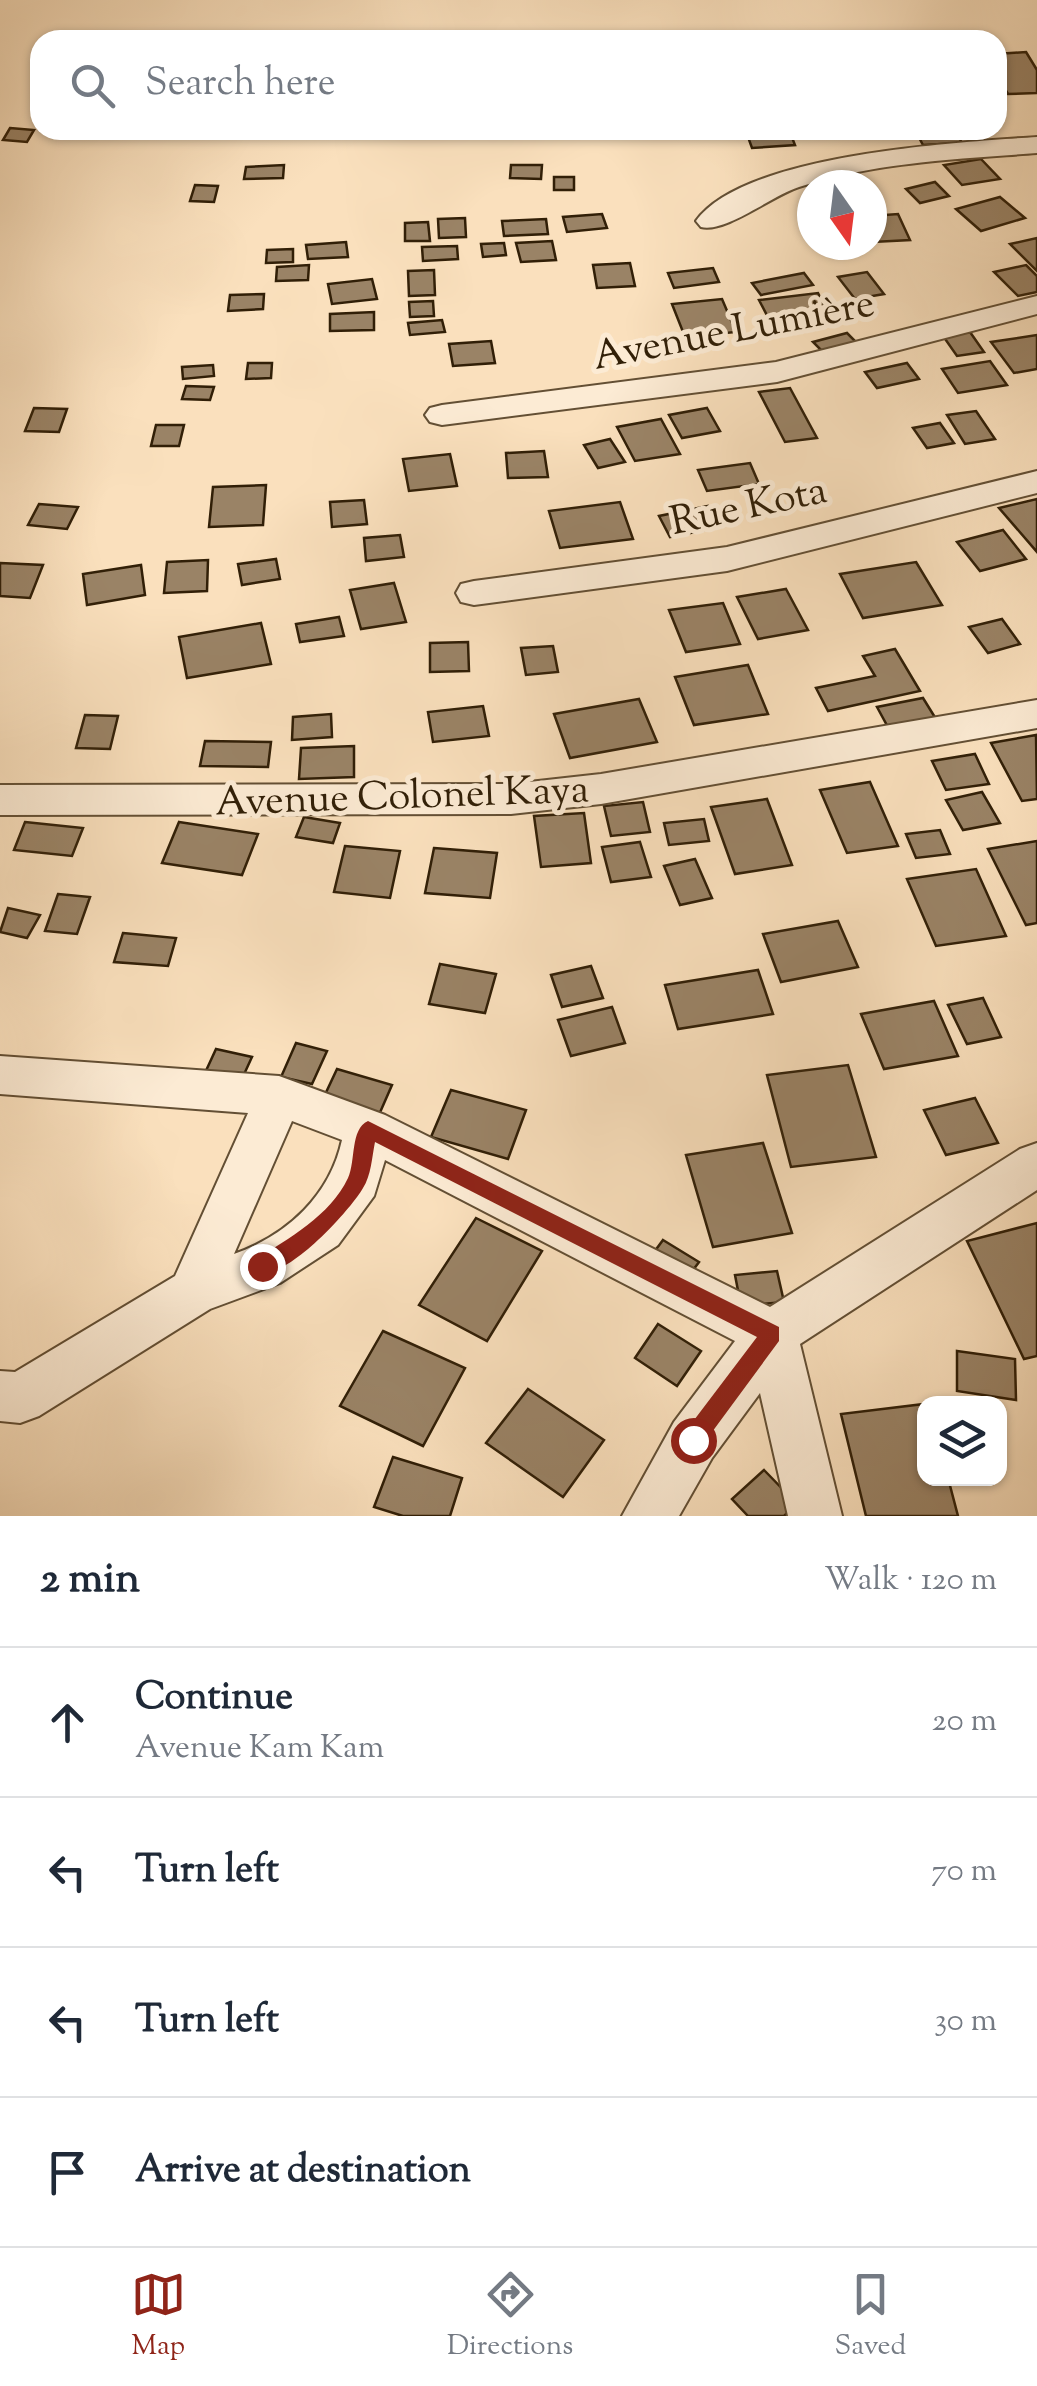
<!DOCTYPE html>
<html lang="en">
<head>
<meta charset="utf-8">
<style>
  :root { --surface:#fff; --page:#f6f6f7; --text:#1f2937; --muted:#747a83; --line:#e0e1e3; --accent:#8f2418 }
  body { margin:0; font-family:"Sorts Mill Goudy",serif; background:var(--page); color:var(--text) }
  .controls { position:absolute; right:30px; bottom:30px; display:grid; overflow:hidden; border-radius:20px; box-shadow:0 2px 8px #0004 }
  .controls button { width:90px; height:90px; display:grid; place-items:center; padding:0; border:0; border-bottom:2px solid var(--line); background:var(--surface); color:var(--text); font:50px sans-serif }
  .compass { position:absolute; left:797px; top:170px; width:90px; height:90px; border-radius:50%; background:var(--surface); box-shadow:0 2px 8px #0004; rotate:166deg }
  .stop { position:absolute; width:30px; height:30px; margin:-22px; border:8px solid #8f2418; border-radius:50%; background:#fff }
  .stop.end { background:#8f2418; border-color:#fff; box-shadow:0 2px 10px #0008 }
  .list { margin:0; padding:0; list-style:none }
  h2 { display:flex; justify-content:space-between; align-items:center; height:130px; margin:0; padding:0 40px; font-size:42px }
  h2 small { font-size:32px; font-weight:400; color:var(--muted) }
  .list li { display:grid; grid-template-columns:65px 1fr auto; gap:30px; align-items:center; box-sizing:border-box; height:150px; padding:0 40px; border-top:2px solid var(--line) }
  .list b { display:block; font-size:38px; white-space:nowrap }
  .list p { margin:0; font-size:32px; white-space:nowrap; color:var(--muted) }
  .list em { font-size:32px; font-style:normal; color:var(--muted) }
  .icon { flex:none; width:55px; height:55px; fill:none; stroke:currentColor; stroke-width:2; stroke-linecap:round; stroke-linejoin:round }
  .map { position:relative; flex:none; width:1037px; height:1516px; overflow:hidden }
  .search { position:absolute; background:var(--surface); box-shadow:0 2px 8px #0004; left:30px; right:30px; top:30px; height:110px; display:flex; align-items:center; gap:25px; box-sizing:border-box; padding:0 35px; border-radius:30px; color:var(--muted); font-size:38px }
  .sheet { height:730px; background:var(--surface) }
  nav { display:flex; justify-content:space-around; align-items:center; box-sizing:border-box; height:140px; border-top:2px solid var(--line); background:var(--surface); font-size:28px; color:var(--muted) }
  nav a { display:grid; justify-items:center; gap:5px }
  nav .on { color:var(--accent) }
  .map>svg:first-child { display:block }
</style>
</head>
<body>
<div class="map">
<svg width="1037" height="1516" viewBox="0 0 1037 1516">
  <rect width="100%" height="100%" fill="#fae0bd"/>
  <filter id="stains"><feTurbulence type="fractalNoise" baseFrequency=".002" numOctaves="4"/><feColorMatrix values="0 0 0 0 .2 0 0 0 0 .09 0 0 0 0 .02 0 0 0 .5 -.17"/></filter>
  <radialGradient id="worn" r=".72"><stop offset=".6" stop-color="#630" stop-opacity="0"/><stop offset="1" stop-color="#630" stop-opacity=".3"/></radialGradient>
  <!-- building -->
  <g fill="#9a8366" stroke="#311f07" stroke-width="2.5">
    <path d="M 1026,52 L 1037,70 L 1037,93 L 1008,94 L 997,76 L 997,54 Z"/>
    <path d="M 10,128 L 34,130 L 27,142 L 3,140 Z"/>
    <path d="M 915,130 L 955,130 L 962,143 L 923,145 Z"/>
    <path d="M 791,135 L 795,145 L 752,148 L 748,137 Z"/>
    <path d="M 981,159 L 1000,179 L 962,185 L 944,165 Z"/>
    <path d="M 284,165 L 283,178 L 244,179 L 246,167 Z"/>
    <path d="M 511,165 L 542,165 L 541,179 L 510,178 Z"/>
    <rect x="554" y="177" width="20" height="13"/>
    <path d="M 935,182 L 949,196 L 920,203 L 906,189 Z"/>
    <path d="M 195,185 L 218,186 L 214,202 L 190,201 Z"/>
    <path d="M 1000,197 L 1025,218 L 981,231 L 956,209 Z"/>
    <path d="M 602,214 L 607,228 L 567,232 L 563,217 Z"/>
    <path d="M 898,214 L 910,240 L 873,242 L 872,216 Z"/>
    <path d="M 465,218 L 466,237 L 439,238 L 438,219 Z"/>
    <path d="M 546,219 L 548,234 L 504,236 L 502,221 Z"/>
    <path d="M 428,222 L 430,241 L 405,241 L 405,223 Z"/>
    <path d="M 1037,238 L 1037,271 L 1010,244 Z"/>
    <path d="M 552,241 L 556,260 L 521,262 L 516,243 Z"/>
    <path d="M 346,242 L 348,257 L 308,259 L 306,245 Z"/>
    <path d="M 504,243 L 506,255 L 483,257 L 481,244 Z"/>
    <path d="M 457,246 L 458,259 L 423,261 L 422,247 Z"/>
    <path d="M 293,249 L 293,262 L 266,263 L 267,250 Z"/>
    <path d="M 630,263 L 635,286 L 597,288 L 593,265 Z"/>
    <path d="M 309,265 L 308,280 L 276,281 L 277,267 Z"/>
    <path d="M 1026,265 L 1037,276 L 1037,292 L 1018,296 L 994,272 Z"/>
    <path d="M 713,268 L 719,282 L 674,288 L 668,273 Z"/>
    <path d="M 434,270 L 435,295 L 409,296 L 408,271 Z"/>
    <path d="M 867,272 L 884,294 L 855,299 L 838,277 Z"/>
    <path d="M 804,273 L 813,285 L 761,295 L 752,283 Z"/>
    <path d="M 372,279 L 377,299 L 332,304 L 328,284 Z"/>
    <path d="M 818,293 L 831,319 L 772,325 L 759,300 Z"/>
    <path d="M 264,294 L 263,309 L 228,311 L 230,295 Z"/>
    <path d="M 722,299 L 736,332 L 685,337 L 672,304 Z"/>
    <path d="M 433,301 L 434,316 L 410,317 L 409,302 Z"/>
    <path d="M 374,312 L 374,330 L 330,331 L 330,314 Z"/>
    <path d="M 442,320 L 445,332 L 410,335 L 408,323 Z"/>
    <path d="M 970,332 L 984,352 L 957,356 L 943,336 Z"/>
    <path d="M 847,333 L 857,343 L 823,352 L 813,342 Z"/>
    <path d="M 1037,335 L 1037,369 L 1014,373 L 991,342 Z"/>
    <path d="M 491,341 L 495,363 L 453,366 L 449,344 Z"/>
    <path d="M 990,361 L 1007,385 L 958,393 L 942,369 Z"/>
    <path d="M 248,363 L 272,363 L 271,378 L 246,379 Z"/>
    <path d="M 907,363 L 919,379 L 877,388 L 865,372 Z"/>
    <path d="M 213,365 L 214,376 L 183,379 L 182,367 Z"/>
    <path d="M 186,386 L 214,387 L 210,400 L 182,399 Z"/>
    <path d="M 790,388 L 817,438 L 785,442 L 759,392 Z"/>
    <path d="M 34,408 L 67,409 L 59,432 L 25,431 Z"/>
    <path d="M 707,408 L 720,431 L 682,438 L 669,415 Z"/>
    <path d="M 976,411 L 995,439 L 965,444 L 947,415 Z"/>
    <path d="M 661,419 L 680,454 L 635,461 L 617,427 Z"/>
    <path d="M 940,423 L 954,443 L 927,448 L 913,428 Z"/>
    <path d="M 156,425 L 184,425 L 179,446 L 151,446 Z"/>
    <path d="M 610,439 L 625,462 L 598,468 L 584,445 Z"/>
    <path d="M 544,451 L 548,477 L 508,478 L 506,453 Z"/>
    <path d="M 450,454 L 457,486 L 409,491 L 403,459 Z"/>
    <path d="M 750,463 L 759,484 L 707,491 L 698,470 Z"/>
    <path d="M 266,485 L 263,525 L 209,527 L 213,487 Z"/>
    <path d="M 1037,499 L 1037,552 L 999,508 Z"/>
    <path d="M 364,500 L 367,524 L 332,527 L 330,502 Z"/>
    <path d="M 620,502 L 633,539 L 560,548 L 549,511 Z"/>
    <path d="M 39,504 L 78,507 L 67,529 L 28,525 Z"/>
    <path d="M 708,506 L 720,527 L 670,537 L 659,516 Z"/>
    <path d="M 1003,530 L 1026,559 L 980,571 L 957,542 Z"/>
    <path d="M 400,535 L 404,557 L 366,561 L 364,538 Z"/>
    <path d="M 276,559 L 280,579 L 242,585 L 238,564 Z"/>
    <path d="M 208,560 L 207,591 L 164,593 L 167,562 Z"/>
    <path d="M 916,562 L 942,605 L 863,618 L 840,574 Z"/>
    <path d="M 0,563 L 43,565 L 30,598 L 0,596 Z"/>
    <path d="M 141,565 L 145,595 L 87,605 L 83,574 Z"/>
    <path d="M 394,583 L 406,622 L 361,629 L 350,590 Z"/>
    <path d="M 786,589 L 808,630 L 758,639 L 737,597 Z"/>
    <path d="M 723,603 L 740,644 L 686,652 L 669,610 Z"/>
    <path d="M 339,617 L 344,636 L 300,642 L 296,624 Z"/>
    <path d="M 1002,619 L 1020,644 L 988,653 L 969,627 Z"/>
    <path d="M 261,623 L 271,664 L 187,678 L 179,637 Z"/>
    <path d="M 468,642 L 469,671 L 430,672 L 430,643 Z"/>
    <path d="M 553,646 L 558,672 L 526,675 L 521,648 Z"/>
    <path d="M 895,649 L 920,691 L 828,711 L 816,688 L 875,676 L 863,656 Z"/>
    <path d="M 748,665 L 768,714 L 694,725 L 675,677 Z"/>
    <path d="M 923,698 L 936,719 L 889,729 L 877,707 Z"/>
    <path d="M 639,699 L 657,742 L 570,758 L 554,714 Z"/>
    <path d="M 483,706 L 489,736 L 433,742 L 428,712 Z"/>
    <path d="M 331,714 L 332,737 L 292,740 L 293,717 Z"/>
    <path d="M 85,715 L 118,716 L 110,749 L 76,748 Z"/>
    <path d="M 1036,735 L 1037,799 L 1022,801 L 991,743 Z"/>
    <path d="M 205,741 L 271,742 L 268,767 L 200,766 Z"/>
    <path d="M 354,746 L 354,777 L 299,779 L 301,748 Z"/>
    <path d="M 975,754 L 989,784 L 946,790 L 932,761 Z"/>
    <path d="M 870,782 L 898,846 L 847,853 L 820,790 Z"/>
    <path d="M 982,792 L 1000,823 L 963,830 L 946,800 Z"/>
    <path d="M 767,799 L 792,865 L 735,874 L 711,807 Z"/>
    <path d="M 643,802 L 650,832 L 611,836 L 604,806 Z"/>
    <path d="M 584,813 L 591,863 L 541,867 L 534,816 Z"/>
    <path d="M 304,817 L 340,823 L 333,843 L 296,837 Z"/>
    <path d="M 704,819 L 709,841 L 669,845 L 664,823 Z"/>
    <path d="M 25,822 L 83,828 L 72,856 L 14,850 Z"/>
    <path d="M 179,822 L 258,834 L 242,875 L 162,863 Z"/>
    <path d="M 940,830 L 950,854 L 916,858 L 906,834 Z"/>
    <path d="M 1037,841 L 1037,923 L 1026,925 L 988,849 Z"/>
    <path d="M 640,842 L 651,877 L 611,882 L 602,847 Z"/>
    <path d="M 345,846 L 400,851 L 390,898 L 334,892 Z"/>
    <path d="M 434,848 L 497,853 L 490,898 L 425,893 Z"/>
    <path d="M 695,859 L 712,898 L 680,905 L 664,866 Z"/>
    <path d="M 976,869 L 1006,936 L 936,946 L 907,879 Z"/>
    <path d="M 58,894 L 90,897 L 77,934 L 45,931 Z"/>
    <path d="M 8,908 L 40,915 L 27,938 L 0,932 Z"/>
    <path d="M 838,921 L 858,967 L 781,982 L 763,934 Z"/>
    <path d="M 123,933 L 176,938 L 168,966 L 114,962 Z"/>
    <path d="M 440,964 L 496,974 L 485,1013 L 429,1004 Z"/>
    <path d="M 591,966 L 603,998 L 562,1007 L 551,975 Z"/>
    <path d="M 758,970 L 773,1014 L 678,1029 L 665,985 Z"/>
    <path d="M 983,998 L 1001,1037 L 967,1044 L 948,1005 Z"/>
    <path d="M 934,1001 L 958,1056 L 884,1069 L 861,1014 Z"/>
    <path d="M 612,1007 L 625,1043 L 571,1056 L 558,1020 Z"/>
    <path d="M 296,1043 L 327,1051 L 312,1084 L 281,1077 Z"/>
    <path d="M 216,1049 L 252,1057 L 240,1083 L 204,1075 Z"/>
    <path d="M 848,1065 L 876,1157 L 791,1167 L 767,1075 Z"/>
    <path d="M 337,1069 L 392,1085 L 378,1117 L 322,1101 Z"/>
    <path d="M 451,1090 L 526,1110 L 508,1159 L 431,1137 Z"/>
    <path d="M 975,1098 L 998,1143 L 946,1155 L 924,1110 Z"/>
    <path d="M 763,1143 L 792,1233 L 713,1247 L 686,1155 Z"/>
    <path d="M 476,1218 L 542,1251 L 487,1341 L 419,1305 Z"/>
    <path d="M 1037,1223 L 1037,1356 L 1024,1359 L 967,1241 Z"/>
    <path d="M 663,1240 L 699,1262 L 685,1281 L 649,1259 Z"/>
    <path d="M 777,1271 L 784,1302 L 741,1306 L 735,1275 Z"/>
    <path d="M 658,1324 L 701,1351 L 677,1386 L 635,1358 Z"/>
    <path d="M 383,1331 L 465,1368 L 423,1446 L 340,1406 Z"/>
    <path d="M 957,1351 L 1015,1359 L 1016,1400 L 957,1391 Z"/>
    <path d="M 528,1389 L 604,1440 L 563,1497 L 486,1443 Z"/>
    <path d="M 924,1404 L 924,1478 L 948,1478 L 958,1516 L 866,1516 L 841,1414 Z"/>
    <path d="M 393,1457 L 462,1478 L 450,1516 L 403,1516 L 374,1507 Z"/>
    <path d="M 764,1470 L 797,1504 L 784,1516 L 748,1516 L 732,1499 Z"/>
  </g>
  <g fill="none" stroke-linecap="round" stroke-linejoin="round">
    <!-- street casing -->
    <g stroke="#634f34" stroke-width="4">
      <g id="street">
        <path d="M 1037,137 L 1037,153 C 958,159 875,162 799,187 C 771,196 726,233 701,227 L 696,221 C 743,154 959,142 1037,137 Z"/>
        <path d="M 1037,296 L 1037,314 L 777,382 L 442,425 L 430,422 L 425,415 L 430,408 L 442,405 L 776,362 Z"/>
        <path d="M 1037,471 L 1037,493 L 727,571 L 474,605 L 461,602 L 456,593 L 461,584 L 474,581 L 727,547 Z"/>
        <path d="M 1037,700 L 1037,728 L 601,804 L 511,814 L 0,815 L 0,785 L 511,784 L 601,774 Z"/>
        <path d="M 0,1056 L 279,1076 L 385,1115 L 770,1307 L 1020,1149 L 1037,1143 L 1037,1190 L 800,1344 L 842,1516 L 788,1516 L 760,1393 L 712,1458 L 679,1516 L 622,1516 L 674,1422 L 735,1341 L 385,1160 L 374,1196 L 338,1245 L 280,1283 L 210,1309 L 39,1416 L 20,1423 L 0,1421 L 0,1371 L 15,1372 L 175,1276 L 248,1113 L 0,1094 ZM 292,1121 L 342,1140 C 330,1195 288,1235 234,1254 Z"/>
      </g>
    </g>
    <!-- street -->
    <use href="#street" fill="#fcebd4" fill-rule="evenodd"/>
  </g>
  <!-- route -->
  <path fill="#8f2418" d="M 368,1121 L 779,1327 L 779,1341 L 701,1447 L 685,1447 L 685,1432 L 757,1337 L 375,1142 C 372,1157 371,1176 363,1188 C 349,1212 284,1283 255,1273 L 255,1260 C 289,1238 330,1216 348,1178 C 356,1161 350,1129 368,1121 Z"/>
  <g text-anchor="middle" stroke-width="10" stroke-linejoin="round" paint-order="stroke">
    <!-- street labels -->
    <g font-size="40" fill="#311f07" stroke="#fcebd4">
      <text transform="translate(733 328) rotate(-11)" y="14">Avenue Lumière</text>
      <text transform="translate(748 504) rotate(-12)" y="14">Rue Kota</text>
      <text transform="translate(402 794) rotate(-2)" y="14">Avenue Colonel Kaya</text>
    </g>
  </g>
  <rect width="100%" height="100%" filter="url(#stains)"/>
  <rect width="100%" height="100%" fill="url(#worn)"/>
</svg>
<div class="controls">
<button><svg class="icon" aria-label="layers" viewBox="0 0 24 24"><path d="M12 4l9 5-9 5-9-5zM3 14l9 5 9-5"/></svg></button>
</div>
<svg class="compass" viewBox="-18 -18 36 36"><path d="M0-13l5 13h-10z" fill="#e53935"/><path d="M0 13l5-13h-10z" fill="#747a83"/></svg>
<div class="stop" style="left:693px;top:1440px"></div>
<div class="stop end" style="left:262px;top:1266px"></div>
<div class="search"><svg class="icon" aria-label="search" viewBox="0 0 24 24"><circle cx="10" cy="10" r="6"/><path d="M15 15l6 6"/></svg>Search here</div>
</div>
<section class="sheet">
<h2>2 min<small>Walk · 120 m</small></h2>
<ul class="list">
<li><svg class="icon" aria-label="ahead" viewBox="0 0 24 24"><path d="M12 20V5M6 11l6-6 6 6"/></svg><div><b>Continue</b><p>Avenue Kam Kam</p></div><em>20 m</em></li>
<li><svg class="icon" aria-label="left" viewBox="0 0 24 24"><path d="M17 20v-9H6M10 6l-5 5 5 5"/></svg><div><b>Turn left</b></div><em>70 m</em></li>
<li><svg class="icon" aria-label="left" viewBox="0 0 24 24"><path d="M17 20v-9H6M10 6l-5 5 5 5"/></svg><div><b>Turn left</b></div><em>30 m</em></li>
<li><svg class="icon" aria-label="arrive" viewBox="0 0 24 24"><path d="M6 21V4h12l-3 4 3 4H6"/></svg><div><b>Arrive at destination</b></div></li>
</ul>
</section>
<nav>
<a class="on"><svg class="icon" aria-label="map" viewBox="0 0 24 24"><path d="M3 6l6-2 6 2 6-2v14l-6 2-6-2-6 2zM9 4v14M15 6v14"/></svg>Map</a>
<a><svg class="icon" aria-label="directions" viewBox="0 0 24 24"><path d="M12 3l9 9-9 9-9-9zM9 14v-3h6M13 9l2 2-2 2"/></svg>Directions</a>
<a><svg class="icon" aria-label="saved" viewBox="0 0 24 24"><path d="M7 4h10v16l-5-4-5 4z"/></svg>Saved</a>
</nav>
</body>
</html>
